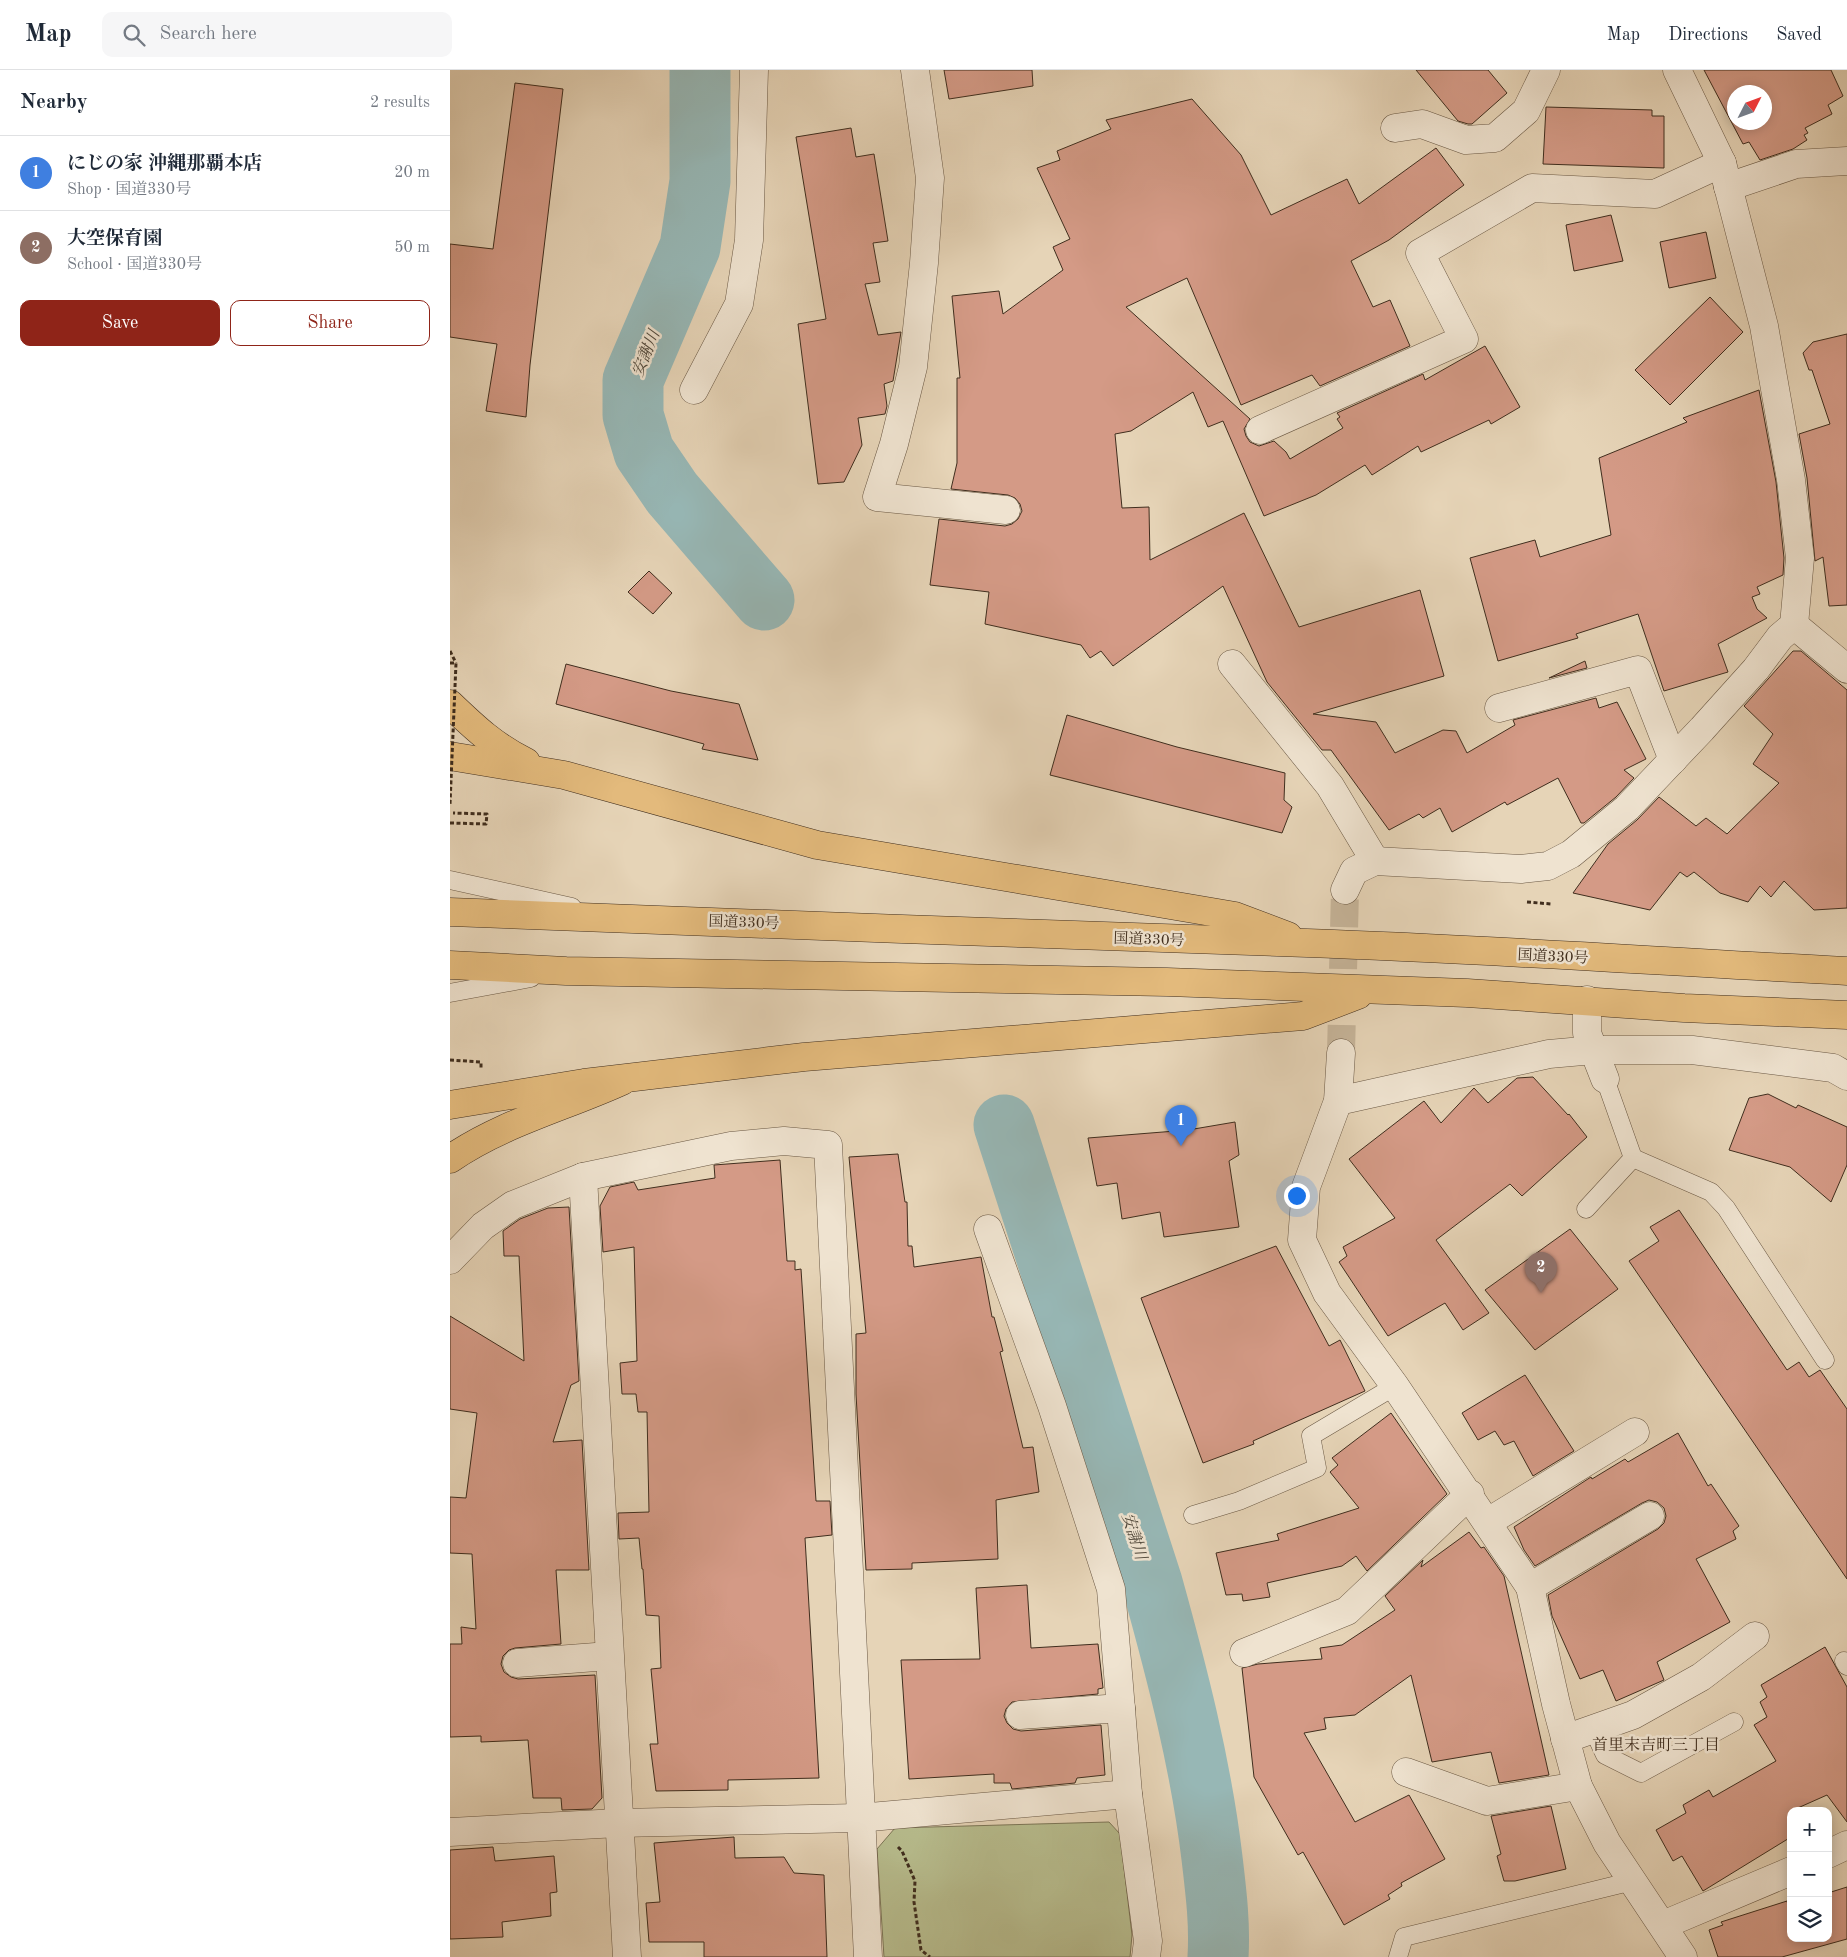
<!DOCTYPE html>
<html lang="en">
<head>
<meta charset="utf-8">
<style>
  :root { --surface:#fff; --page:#f6f6f7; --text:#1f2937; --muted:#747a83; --line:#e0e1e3; --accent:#8f2418 }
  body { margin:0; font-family:"Old Standard TT","Noto Serif JP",serif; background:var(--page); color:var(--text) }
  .controls { position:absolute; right:15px; bottom:15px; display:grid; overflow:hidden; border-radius:10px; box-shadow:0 2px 12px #0003 }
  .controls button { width:45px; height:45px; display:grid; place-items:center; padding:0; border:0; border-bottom:1px solid var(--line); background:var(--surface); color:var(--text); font:25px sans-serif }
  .compass { position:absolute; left:1277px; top:15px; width:45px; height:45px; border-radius:50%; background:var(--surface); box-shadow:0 2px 12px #0003; rotate:48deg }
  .you { position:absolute; left:846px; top:1125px; width:18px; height:18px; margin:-12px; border:4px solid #fff; border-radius:50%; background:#1a73e8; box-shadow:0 0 0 8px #1a73e833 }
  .badge { display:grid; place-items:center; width:32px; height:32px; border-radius:50%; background:var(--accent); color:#fff; font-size:16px; font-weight:700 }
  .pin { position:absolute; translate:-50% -41px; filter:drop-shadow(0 1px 2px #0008) }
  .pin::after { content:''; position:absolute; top:26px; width:18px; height:15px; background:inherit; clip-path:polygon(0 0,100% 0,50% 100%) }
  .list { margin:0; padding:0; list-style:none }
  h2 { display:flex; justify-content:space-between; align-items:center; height:65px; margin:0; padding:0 20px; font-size:21px }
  h2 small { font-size:16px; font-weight:400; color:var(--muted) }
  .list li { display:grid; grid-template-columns:32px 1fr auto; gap:15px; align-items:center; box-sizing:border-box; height:75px; padding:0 20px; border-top:1px solid var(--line) }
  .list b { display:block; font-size:19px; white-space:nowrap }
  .list p { margin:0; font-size:16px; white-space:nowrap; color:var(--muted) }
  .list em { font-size:16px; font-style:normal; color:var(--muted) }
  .actions { display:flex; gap:10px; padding:15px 20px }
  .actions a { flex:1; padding:11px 0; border:1px solid var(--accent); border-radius:10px; text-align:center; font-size:18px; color:var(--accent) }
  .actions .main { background:var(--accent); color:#fff }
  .icon { flex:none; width:28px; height:28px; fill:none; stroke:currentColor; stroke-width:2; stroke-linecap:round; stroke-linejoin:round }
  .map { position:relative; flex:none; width:1397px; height:1887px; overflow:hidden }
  header { display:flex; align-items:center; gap:30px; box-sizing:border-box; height:70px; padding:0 25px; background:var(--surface); border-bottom:1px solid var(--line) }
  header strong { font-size:24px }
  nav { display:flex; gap:28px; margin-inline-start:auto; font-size:18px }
  .search { width:350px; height:45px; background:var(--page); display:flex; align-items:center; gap:12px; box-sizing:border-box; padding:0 18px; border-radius:10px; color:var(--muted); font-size:19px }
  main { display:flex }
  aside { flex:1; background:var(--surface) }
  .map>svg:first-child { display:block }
</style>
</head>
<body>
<header>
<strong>Map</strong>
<div class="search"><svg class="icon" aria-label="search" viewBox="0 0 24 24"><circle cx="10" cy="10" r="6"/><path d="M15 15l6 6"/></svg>Search here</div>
<nav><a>Map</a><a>Directions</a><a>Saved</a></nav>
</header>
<main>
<aside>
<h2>Nearby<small>2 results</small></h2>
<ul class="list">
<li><span class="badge" style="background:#3f7fe0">1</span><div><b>にじの家 沖縄那覇本店</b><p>Shop · 国道330号</p></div><em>20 m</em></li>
<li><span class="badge" style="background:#8d6e63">2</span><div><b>大空保育園</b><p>School · 国道330号</p></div><em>50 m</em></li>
</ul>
<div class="actions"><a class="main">Save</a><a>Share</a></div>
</aside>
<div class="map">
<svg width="1397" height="1887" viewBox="0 0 1397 1887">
  <rect width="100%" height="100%" fill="#e6d4b7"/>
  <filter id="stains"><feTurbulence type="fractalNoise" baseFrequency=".004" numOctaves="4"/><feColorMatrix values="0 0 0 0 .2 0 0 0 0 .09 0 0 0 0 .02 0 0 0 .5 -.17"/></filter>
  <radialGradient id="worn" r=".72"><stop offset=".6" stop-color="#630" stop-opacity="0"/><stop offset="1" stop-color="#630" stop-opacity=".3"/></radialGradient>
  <!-- green -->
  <path fill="#b7bc8d" stroke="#7c7556" d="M 659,1752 L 670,1764 L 682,1865 L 680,1887 L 434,1887 L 427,1779 L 445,1758 Z"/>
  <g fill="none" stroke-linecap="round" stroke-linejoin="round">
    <!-- river -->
    <g stroke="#97b7b5" stroke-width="61">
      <path d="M 250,0 L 250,111 L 240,177 L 183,310 L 183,345 L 194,382 L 222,423 L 314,530"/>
      <path d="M 554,1055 L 702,1513 C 727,1603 751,1695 762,1788 C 766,1822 770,1853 768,1887"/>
    </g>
  </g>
  <!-- building -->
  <g fill="#d49a86" stroke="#402e1e" fill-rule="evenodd">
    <path d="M 494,0 L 582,0 L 583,16 L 499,29 Z"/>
    <path d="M 966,0 L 1038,0 L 1057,23 L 1022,54 L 1018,54 L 1008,51 Z"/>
    <path d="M 1254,0 L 1381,0 L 1393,26 L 1378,35 L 1382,44 L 1355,58 L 1358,63 L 1354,65 L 1357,70 L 1343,79 L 1310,90 L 1299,72 L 1293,74 ZM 1284,22 L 1314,22 L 1314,52 L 1284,52 Z"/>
    <path d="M 65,13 L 113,19 L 80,295 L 76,347 L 36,341 L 47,274 L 0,267 L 0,174 L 43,179 Z"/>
    <path d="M 742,29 L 791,85 L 821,145 L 897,109 L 909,134 L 986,78 L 1014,115 L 939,170 L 901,191 L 923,237 L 940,230 L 960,276 L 870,316 L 862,305 L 791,335 L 737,208 L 676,237 L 800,349 L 794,359 L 796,366 L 800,372 L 809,376 L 824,371 L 836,382 L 840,389 L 893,358 L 887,349 L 890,347 L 887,343 L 973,304 L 975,310 L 1035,276 L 1070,337 L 1041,354 L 1039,350 L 971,382 L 968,376 L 922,405 L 915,395 L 866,425 L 814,446 L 773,351 L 758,357 L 743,322 L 681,361 L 665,364 L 672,438 L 699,437 L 700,490 L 794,443 L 849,557 L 970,520 L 994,606 L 863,644 L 926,652 L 945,683 L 993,660 L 1006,661 L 1017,683 L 1065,655 L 1063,650 L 1146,628 L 1149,638 L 1167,632 L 1196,689 L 1174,700 L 1184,708 L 1166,727 L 1134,753 L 1131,753 L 1108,708 L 1057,735 L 1055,732 L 1002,762 L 990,738 L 973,748 L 969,744 L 939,760 L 881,680 L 872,680 L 817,612 L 773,516 L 663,596 L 651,581 L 640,588 L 631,575 L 535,554 L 539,522 L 480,515 L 489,449 L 555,456 L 562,454 L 568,449 L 572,441 L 570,434 L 565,428 L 558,425 L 501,419 L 507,393 L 507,308 L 510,308 L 502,226 L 549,221 L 553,244 L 613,200 L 603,177 L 620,169 L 587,98 L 610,90 L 607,81 L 661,59 L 656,50 Z"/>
    <path d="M 1096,37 L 1202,40 L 1202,46 L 1214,46 L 1214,98 L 1093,94 Z"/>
    <path d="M 401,58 L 406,87 L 424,84 L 438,171 L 423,173 L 430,212 L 415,214 L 428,265 L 451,262 L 443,311 L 434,314 L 437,336 L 435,344 L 408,348 L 412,375 L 394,412 L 368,414 L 348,254 L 376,249 L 346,67 Z"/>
    <path d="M 1161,145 L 1173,191 L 1124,201 L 1116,155 Z"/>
    <path d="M 1256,162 L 1266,208 L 1219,218 L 1210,172 Z"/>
    <path d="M 1260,227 L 1293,262 L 1220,335 L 1185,300 Z"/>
    <path d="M 1397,264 L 1397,535 L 1379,536 L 1373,487 L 1365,491 L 1357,408 L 1349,364 L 1380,354 L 1362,300 L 1359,300 L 1353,283 L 1363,272 Z"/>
    <path d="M 1309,320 L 1326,412 L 1334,488 L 1333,505 L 1307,517 L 1310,524 L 1302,527 L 1307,539 L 1317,548 L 1268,574 L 1278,602 L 1214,621 L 1188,544 L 1126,564 L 1128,568 L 1048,591 L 1020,488 L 1085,470 L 1090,487 L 1161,465 L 1149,388 L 1237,352 L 1233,348 Z"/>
    <path d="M 199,501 L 222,523 L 203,544 L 178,522 Z"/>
    <path d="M 1343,581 L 1351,581 L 1397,620 L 1397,838 L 1364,840 L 1334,811 L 1321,827 L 1310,816 L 1298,832 L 1270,823 L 1244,802 L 1237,807 L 1230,802 L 1200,840 L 1123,823 L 1158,774 L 1187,750 L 1209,727 L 1246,756 L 1256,748 L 1277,764 L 1329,713 L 1303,694 L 1323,664 L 1294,636 Z"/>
    <path d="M 1135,591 L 1137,598 L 1099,608 Z"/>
    <path d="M 116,594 L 221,621 L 289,634 L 308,690 L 252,679 L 254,674 L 106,634 Z"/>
    <path d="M 617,645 L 727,677 L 835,703 L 834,730 L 842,737 L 832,763 L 600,705 Z"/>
    <path d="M 1083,1007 L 1118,1045 L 1119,1044 L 1137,1067 L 1072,1126 L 1060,1114 L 986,1170 L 1039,1243 L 1013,1260 L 995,1233 L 938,1266 L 889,1192 L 897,1186 L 893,1177 L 945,1148 L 899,1089 L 974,1031 L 991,1053 L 1024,1018 L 1038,1033 L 1067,1008 Z"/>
    <path d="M 1318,1024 L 1346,1038 L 1348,1035 L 1397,1057 L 1397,1095 L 1381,1132 L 1340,1097 L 1279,1080 L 1299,1028 Z"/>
    <path d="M 785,1052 L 789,1085 L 779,1091 L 789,1157 L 714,1167 L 710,1142 L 672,1149 L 667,1113 L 647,1116 L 638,1068 L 738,1060 Z"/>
    <path d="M 448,1084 L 455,1132 L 457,1132 L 458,1176 L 462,1176 L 464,1197 L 531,1187 L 542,1247 L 544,1247 L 553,1281 L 550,1282 L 573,1378 L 583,1377 L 589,1422 L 546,1430 L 548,1489 L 462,1493 L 462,1499 L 416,1500 L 406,1324 L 406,1264 L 416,1263 L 399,1087 Z"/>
    <path d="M 330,1090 L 337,1191 L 345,1191 L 345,1200 L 351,1199 L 366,1431 L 380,1431 L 382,1465 L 355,1468 L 369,1708 L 278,1710 L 278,1720 L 206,1721 L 200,1674 L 208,1674 L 201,1599 L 211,1598 L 209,1546 L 196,1545 L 193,1499 L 192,1499 L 189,1468 L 169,1469 L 168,1443 L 199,1442 L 197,1342 L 188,1342 L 186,1324 L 172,1324 L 170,1293 L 187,1291 L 184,1177 L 153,1182 L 150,1136 L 160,1117 L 184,1112 L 188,1120 L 265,1108 L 264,1095 Z"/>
    <path d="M 119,1137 L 129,1311 L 121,1315 L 103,1372 L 132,1370 L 139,1500 L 106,1500 L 111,1574 L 65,1578 L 59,1580 L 53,1586 L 51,1594 L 54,1602 L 61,1607 L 68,1609 L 145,1605 L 152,1728 L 142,1739 L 112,1740 L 111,1728 L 83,1728 L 78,1670 L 31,1672 L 31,1666 L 0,1667 L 0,1574 L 12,1574 L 11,1557 L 26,1559 L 22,1484 L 0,1483 L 0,1427 L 16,1428 L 27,1343 L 0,1339 L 0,1246 L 74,1291 L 69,1186 L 54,1186 L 53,1161 L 70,1149 L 98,1138 Z"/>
    <path d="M 1229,1140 L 1337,1300 L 1349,1292 L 1359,1307 L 1370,1300 L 1397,1339 L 1397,1509 L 1179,1191 L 1209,1171 L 1200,1157 Z"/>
    <path d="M 1120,1159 L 1168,1219 L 1085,1280 L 1035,1220 Z"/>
    <path d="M 826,1176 L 879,1276 L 890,1270 L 915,1321 L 803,1371 L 804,1374 L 753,1393 L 691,1228 Z"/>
    <path d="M 1075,1305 L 1124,1381 L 1083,1406 L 1064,1371 L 1054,1375 L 1045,1361 L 1028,1370 L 1012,1343 Z"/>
    <path d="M 941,1343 L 997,1424 L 917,1501 L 906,1486 L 892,1496 L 817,1513 L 820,1527 L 793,1531 L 792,1524 L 776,1525 L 766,1483 L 829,1470 L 827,1464 L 909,1438 L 880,1402 L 888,1395 L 882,1388 Z"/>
    <path d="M 1228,1363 L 1258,1416 L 1261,1414 L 1289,1456 L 1283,1461 L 1286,1469 L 1246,1489 L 1280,1552 L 1207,1592 L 1214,1610 L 1166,1631 L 1153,1600 L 1130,1609 L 1102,1546 L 1098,1525 L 1208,1459 L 1214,1453 L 1216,1446 L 1214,1438 L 1207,1432 L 1199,1430 L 1192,1433 L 1085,1496 L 1074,1480 L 1064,1457 L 1141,1407 L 1142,1409 L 1175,1389 L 1178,1392 Z"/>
    <path d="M 1019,1462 L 1031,1478 L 1034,1477 L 1054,1506 L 1099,1705 L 1049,1713 L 1041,1682 L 982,1692 L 961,1605 L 905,1645 L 874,1648 L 876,1659 L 854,1663 L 905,1752 L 959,1725 L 995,1789 L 951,1813 L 952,1816 L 938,1825 L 940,1829 L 894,1855 L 853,1782 L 848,1785 L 804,1707 L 792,1598 L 808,1594 L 872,1589 L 870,1578 L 892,1575 L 945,1540 L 935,1526 L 973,1490 L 971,1497 Z"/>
    <path d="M 577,1515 L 581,1578 L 648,1574 L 653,1618 L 648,1619 L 648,1624 L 562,1632 L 556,1639 L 554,1646 L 557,1653 L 563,1659 L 571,1661 L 651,1655 L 655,1705 L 627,1708 L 625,1713 L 562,1719 L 560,1713 L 544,1713 L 544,1704 L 459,1709 L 451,1590 L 530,1589 L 526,1518 Z"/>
    <path d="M 1375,1577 L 1397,1617 L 1397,1752 L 1377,1725 L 1341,1741 L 1341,1767 L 1253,1821 L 1232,1786 L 1223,1791 L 1206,1760 L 1236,1743 L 1233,1735 L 1259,1720 L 1263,1727 L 1326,1691 L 1304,1655 L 1317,1647 L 1310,1632 L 1317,1627 L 1311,1615 Z"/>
    <path d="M 1101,1736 L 1116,1799 L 1065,1811 L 1054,1811 L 1047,1786 L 1051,1784 L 1041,1746 Z"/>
    <path d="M 284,1767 L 285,1788 L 334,1787 L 344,1803 L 374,1805 L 377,1887 L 254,1887 L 254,1872 L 199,1872 L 196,1833 L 210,1832 L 204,1773 Z"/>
    <path d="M 43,1777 L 45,1791 L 104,1786 L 107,1822 L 100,1823 L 101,1846 L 52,1852 L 53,1867 L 0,1869 L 0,1780 Z"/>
    <path d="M 1397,1817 L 1397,1869 L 1332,1887 L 1268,1887 L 1259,1860 L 1273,1855 L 1271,1852 L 1337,1831 L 1338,1835 L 1341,1834 L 1341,1868 L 1378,1868 L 1378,1823 Z"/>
  </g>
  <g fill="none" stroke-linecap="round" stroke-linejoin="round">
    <!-- minor-tunnel -->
    <path stroke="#c5b398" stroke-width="28" stroke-dasharray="28 14" stroke-linecap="butt" d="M 891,983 L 895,820"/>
    <!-- service casing -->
    <g stroke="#6a5844" stroke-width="19">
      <g id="service">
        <path d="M 0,810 L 122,837"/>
        <path d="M 0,923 L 81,908"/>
        <path d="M 1183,1088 L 1261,1122 L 1276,1138 L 1375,1290"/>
        <path d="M 1136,1139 L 1183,1088 L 1155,1009"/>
        <path d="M 743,1445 L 789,1431 L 867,1398 L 861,1366 L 945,1316"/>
        <path d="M 1394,1591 L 1397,1596"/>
        <path d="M 1143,1659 L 1155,1685 L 1191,1703 L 1284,1652"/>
        <path d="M 948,1887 L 954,1867 L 1183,1811"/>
      </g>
    </g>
    <!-- minor casing -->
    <g stroke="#6a5844" stroke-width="29">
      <g id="minor">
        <path d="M 465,0 L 480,108 L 474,193 L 463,297 L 444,374 L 427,427 L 556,440"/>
        <path d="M 945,58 L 972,54 L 1016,70 L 1045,68 L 1076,41 L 1096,0"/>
        <path d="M 1278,117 L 1346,94 L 1397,91"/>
        <path d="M 244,320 L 289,234 L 299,170 L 304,0"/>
        <path d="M 810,360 L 1014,269 L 970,183 L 1082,118 L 1205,124 L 1272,93"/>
        <path d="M 1344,555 L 1397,599"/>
        <path d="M 782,594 L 880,716 L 925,791"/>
        <path d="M 1049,638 L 1188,600 L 1223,690"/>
        <path d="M 895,820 L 904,801 L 925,791 L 1071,799 L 1098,796 L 1121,784 L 1177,738 L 1252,659 L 1306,599 L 1330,567 L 1344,555 L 1350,488 L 1341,410 L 1314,256 L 1272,93 L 1227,0"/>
        <path d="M 1137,930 L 1137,963 L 1155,1009"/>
        <path d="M 891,983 L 888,1031 L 856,1117 L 852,1170 L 877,1223 L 945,1316 L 1080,1517 L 1106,1634 L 1128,1716 L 1157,1773 L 1233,1887"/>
        <path d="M 888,1031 L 1099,984 L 1144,980 L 1242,980 L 1383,998 L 1397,1006"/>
        <path d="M 133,1107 L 177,1887"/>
        <path d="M 538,1159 L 602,1336 L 661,1519 L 678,1724 L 698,1871 L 696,1887"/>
        <path d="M 0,1190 L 33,1156 L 63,1135 L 133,1107 L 281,1076 L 334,1071 L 378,1075 L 418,1887"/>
        <path d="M 1038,1452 L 1185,1362"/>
        <path d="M 1080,1517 L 1200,1446"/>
        <path d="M 794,1583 L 897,1541 L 1020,1424"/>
        <path d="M 67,1593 L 159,1586"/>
        <path d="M 570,1645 L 671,1638"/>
        <path d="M 1115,1669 L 1183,1645 L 1251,1607 L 1305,1566"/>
        <path d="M 956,1702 L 1037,1731 L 1128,1716"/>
        <path d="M 0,1762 L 168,1753 L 409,1748 L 678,1724"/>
        <path d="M 1378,1784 L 1397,1775"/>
        <path d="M 1213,1855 L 1341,1801"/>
      </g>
    </g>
    <!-- primary casing -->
    <g stroke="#402e1e" stroke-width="29">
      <path id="primary" d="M 0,1089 C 52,1053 115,1037 172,1011"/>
    </g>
    <!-- trunk casing -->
    <g stroke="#402e1e" stroke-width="29">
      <g id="trunk">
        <path d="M 0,634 C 25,658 44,676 76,692"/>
        <path d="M 0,686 L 114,705 L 367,775 L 785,846 L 838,866"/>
        <path d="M 0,842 C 286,853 571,864 857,873 C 1037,879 1217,892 1397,901"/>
        <path d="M 0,895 L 116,901 L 717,912 L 1017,923 L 1234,938 L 1397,945"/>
        <path d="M 0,1035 L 134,1013 L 354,987 L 853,946 L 908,925"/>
      </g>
    </g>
    <!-- path -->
    <g stroke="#402e1e" stroke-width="3" stroke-dasharray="4 2.5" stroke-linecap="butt">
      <path d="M 0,581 L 6,593"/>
      <path d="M 0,753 L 36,754 L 37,744 L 3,743"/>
      <path d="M 1077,832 L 1101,834"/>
      <path d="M 0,990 L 31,992 L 31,998"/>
      <path d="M 448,1777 L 452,1781 L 465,1811 L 464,1832 L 471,1880 L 480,1887"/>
    </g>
    <!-- service -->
    <use href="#service" stroke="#efe3d0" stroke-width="18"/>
    <!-- minor -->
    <use href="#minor" stroke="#efe3d0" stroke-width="28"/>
    <!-- primary -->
    <use href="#primary" stroke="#e3ba7c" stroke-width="28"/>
    <!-- trunk -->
    <use href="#trunk" stroke="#e3ba7c" stroke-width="28"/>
    <!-- path-bridge -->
    <path stroke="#402e1e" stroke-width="3" stroke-dasharray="4 2.5" stroke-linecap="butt" d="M 0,593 L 6,593 L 0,734"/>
  </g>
  <g text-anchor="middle" stroke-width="5" stroke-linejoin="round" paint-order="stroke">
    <!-- street labels -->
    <g font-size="15" fill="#402e1e" stroke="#efe3d0">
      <text transform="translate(294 852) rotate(2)" y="5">国道330号</text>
      <text transform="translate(699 869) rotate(2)" y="5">国道330号</text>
      <text transform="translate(1103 886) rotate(3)" y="5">国道330号</text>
    </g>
    <!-- water labels -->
    <g font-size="16" font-style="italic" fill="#51493c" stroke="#efe3d0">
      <text transform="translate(195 283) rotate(-68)" y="6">安謝川</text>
      <text transform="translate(685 1466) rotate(72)" y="6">安謝川</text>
    </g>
    <!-- neighbourhood labels -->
    <g font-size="16" fill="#402e1e" stroke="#efe3d0">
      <text x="1206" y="1680">首里末吉町三丁目</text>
    </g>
  </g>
  <rect width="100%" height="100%" filter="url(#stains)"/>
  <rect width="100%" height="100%" fill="url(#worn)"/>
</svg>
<div class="controls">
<button>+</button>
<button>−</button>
<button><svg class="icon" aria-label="layers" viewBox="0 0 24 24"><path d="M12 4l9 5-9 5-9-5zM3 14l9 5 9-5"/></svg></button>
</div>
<svg class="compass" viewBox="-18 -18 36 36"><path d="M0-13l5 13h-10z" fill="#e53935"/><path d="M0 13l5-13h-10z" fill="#747a83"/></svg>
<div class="you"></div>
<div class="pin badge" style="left:731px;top:1076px;background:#3f7fe0">1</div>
<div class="pin badge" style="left:1091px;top:1223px;background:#8d6e63">2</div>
</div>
</main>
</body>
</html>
